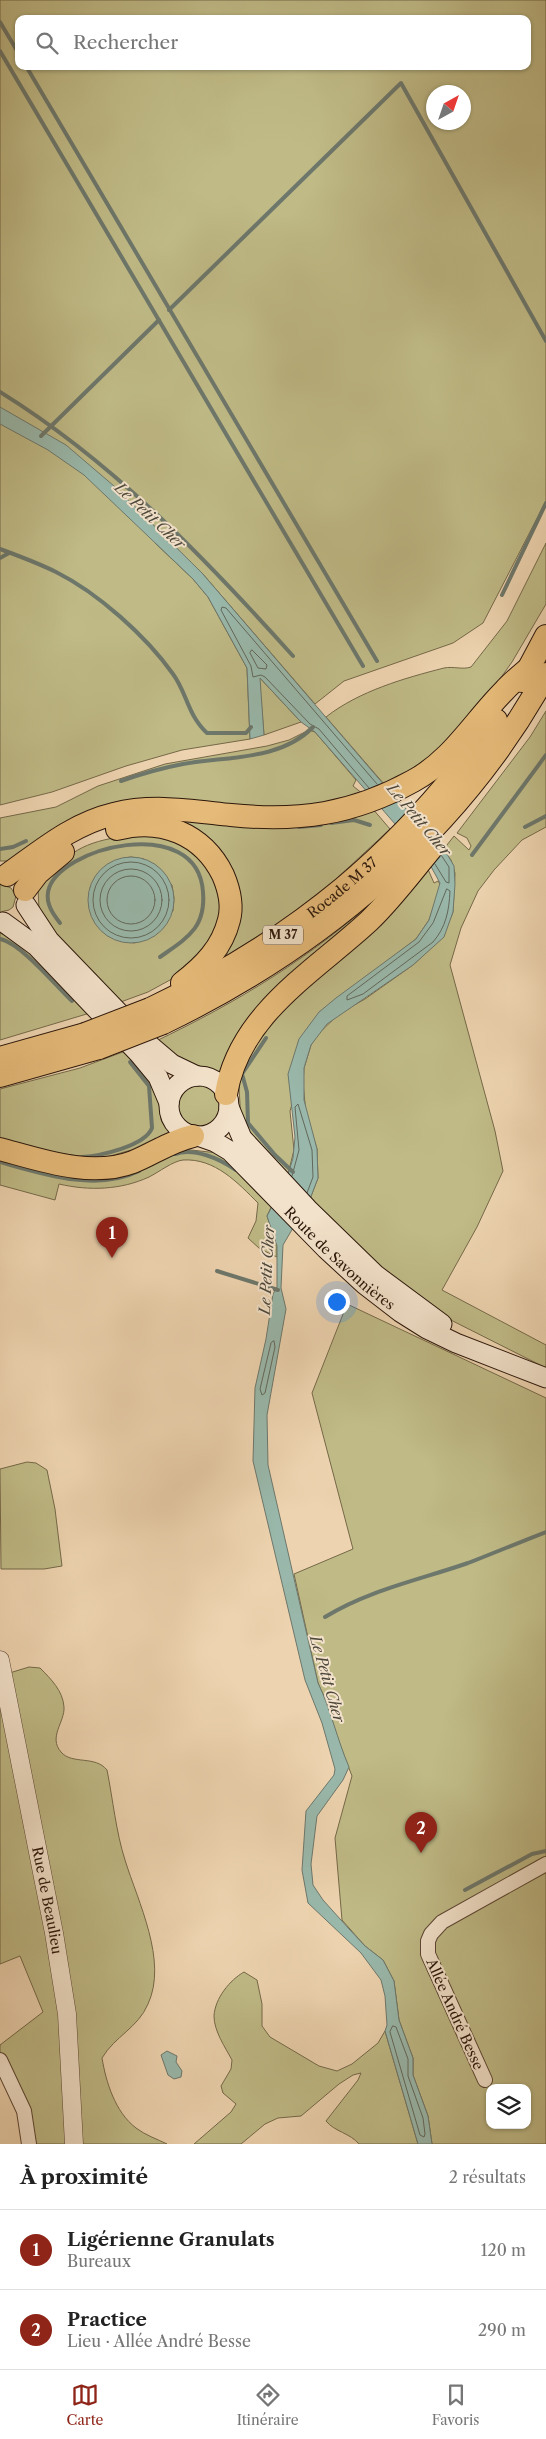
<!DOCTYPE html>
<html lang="fr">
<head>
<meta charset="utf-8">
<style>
  :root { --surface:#fff; --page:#f6f6f6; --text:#222; --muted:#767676; --line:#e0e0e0; --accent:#8f2418 }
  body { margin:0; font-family:"Libre Caslon Text",serif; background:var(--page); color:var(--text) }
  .controls { position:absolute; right:15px; bottom:15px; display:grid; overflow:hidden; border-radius:10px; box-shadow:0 1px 4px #0004 }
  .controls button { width:45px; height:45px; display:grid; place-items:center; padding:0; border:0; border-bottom:1px solid var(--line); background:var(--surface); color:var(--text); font:25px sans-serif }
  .compass { position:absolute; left:426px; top:85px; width:45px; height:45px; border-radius:50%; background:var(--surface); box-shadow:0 1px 4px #0004; rotate:40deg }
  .you { position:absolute; left:336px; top:1301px; width:18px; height:18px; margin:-12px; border:4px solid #fff; border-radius:50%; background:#1a73e8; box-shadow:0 0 0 8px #1a73e833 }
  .badge { display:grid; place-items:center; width:32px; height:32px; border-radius:50%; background:var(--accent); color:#fff; font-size:16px; font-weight:700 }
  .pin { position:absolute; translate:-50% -41px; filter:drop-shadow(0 1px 2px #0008) }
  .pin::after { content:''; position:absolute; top:26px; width:18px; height:15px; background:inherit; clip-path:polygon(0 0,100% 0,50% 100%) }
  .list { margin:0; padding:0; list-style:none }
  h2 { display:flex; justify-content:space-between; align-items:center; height:65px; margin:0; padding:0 20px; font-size:21px }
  h2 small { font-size:16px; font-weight:400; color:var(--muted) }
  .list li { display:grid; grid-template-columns:32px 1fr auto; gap:15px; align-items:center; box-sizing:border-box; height:80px; padding:0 20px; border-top:1px solid var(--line) }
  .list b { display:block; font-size:19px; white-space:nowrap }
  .list p { margin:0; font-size:16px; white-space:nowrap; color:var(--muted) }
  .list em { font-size:16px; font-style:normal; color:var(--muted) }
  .icon { flex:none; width:28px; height:28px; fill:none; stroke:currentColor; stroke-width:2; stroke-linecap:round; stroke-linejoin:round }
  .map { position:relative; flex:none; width:546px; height:2144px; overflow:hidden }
  .search { position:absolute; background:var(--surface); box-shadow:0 1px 4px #0004; left:15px; right:15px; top:15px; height:55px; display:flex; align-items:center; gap:12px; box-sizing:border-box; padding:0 18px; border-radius:10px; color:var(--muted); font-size:19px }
  .sheet { height:225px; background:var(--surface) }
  nav { display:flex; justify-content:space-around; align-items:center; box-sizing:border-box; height:70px; border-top:1px solid var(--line); background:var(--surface); font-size:14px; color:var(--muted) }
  nav a { display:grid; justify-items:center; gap:2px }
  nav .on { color:var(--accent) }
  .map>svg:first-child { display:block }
</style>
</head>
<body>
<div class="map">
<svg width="546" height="2144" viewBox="0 0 546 2144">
  <rect width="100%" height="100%" fill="#edd3af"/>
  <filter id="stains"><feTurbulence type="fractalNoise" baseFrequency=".004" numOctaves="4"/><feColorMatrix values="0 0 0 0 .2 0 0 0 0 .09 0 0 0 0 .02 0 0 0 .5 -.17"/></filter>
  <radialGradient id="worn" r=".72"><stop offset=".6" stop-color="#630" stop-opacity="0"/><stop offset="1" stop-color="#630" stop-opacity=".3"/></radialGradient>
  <!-- green -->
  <g fill="#bfba86" stroke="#756848" fill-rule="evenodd">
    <path d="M 0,0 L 546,0 L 546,501 L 483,623 L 453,643 L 344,681 L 315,704 L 202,573 L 155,543 L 193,579 L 208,597 L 247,668 L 250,739 L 182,750 L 126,766 L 52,792 L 0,805 ZM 19,19 L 527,19 L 527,66 L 19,66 ZM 434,92 L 464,92 L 464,122 L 434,122 Z"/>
    <path d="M 546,543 L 546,604 L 512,662 L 485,700 L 433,758 L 384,784 L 326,717 C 359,691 405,678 444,668 C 454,666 462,670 471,667 L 507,621 Z"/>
    <path d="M 259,677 L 301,722 L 264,735 Z"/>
    <path d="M 546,711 L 546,827 L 522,840 L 494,870 L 478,891 L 461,928 L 450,965 L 495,1131 L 503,1171 L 477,1227 L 442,1290 L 546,1345 L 546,1368 L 425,1307 L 400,1289 L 310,1199 L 318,1178 L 317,1149 L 306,1113 L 303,1083 L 304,1068 L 311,1045 L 317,1035 L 340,1013 L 365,999 L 413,965 L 443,937 L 453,912 L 455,873 L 451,860 L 443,850 L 454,836 L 469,850 L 471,846 L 467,838 L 457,833 L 530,737 Z"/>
    <path d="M 309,730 L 315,732 L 356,780 L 353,786 L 363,794 L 304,809 L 163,800 L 10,861 L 0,861 L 0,818 L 56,807 L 98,786 L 165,764 L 267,746 L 289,740 Z"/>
    <path d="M 372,808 L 390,829 L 335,880 L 282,921 L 217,962 L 236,909 L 167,814 Z"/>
    <path d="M 157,833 L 202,856 L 222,897 L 215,936 L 181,974 L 148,992 L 118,1003 L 50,929 L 39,909 L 38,888 C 48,878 58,867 68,857 C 91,837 128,836 157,833 ZM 131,857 L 144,859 L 172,885 L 174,898 L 173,911 L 135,943 L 121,941 L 108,936 L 90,888 C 99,869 110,860 131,857 Z"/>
    <path d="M 427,867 L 434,883 L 438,881 L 441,886 L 429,920 L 416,939 L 320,1012 L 290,1111 L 294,1150 L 287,1178 L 255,1145 L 241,1120 L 238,1072 L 279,1010 Z"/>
    <path d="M 0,884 L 11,888 L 16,896 L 13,907 L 9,910 L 0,912 Z"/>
    <path d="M 381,894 L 223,1074 L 209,1068 L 192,1069 L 154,1042 C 238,1002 312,957 381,894 Z"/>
    <path d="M 0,933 L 18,941 L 90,1013 L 0,1040 Z"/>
    <path d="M 128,1050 L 160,1096 L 161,1120 L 172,1136 L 159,1143 L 156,1138 L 131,1150 L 100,1159 L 0,1145 L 0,1089 L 80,1068 Z"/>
    <circle cx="199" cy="1106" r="22"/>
    <path d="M 182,1149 L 218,1153 L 273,1203 L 267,1216 L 277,1246 L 277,1257 L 260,1249 L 248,1238 L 256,1221 L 258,1203 C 238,1183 215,1158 183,1160 C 173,1161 159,1172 149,1177 C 121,1190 89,1191 59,1184 L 55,1200 L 0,1185 L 0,1158 L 58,1172 Z"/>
    <path d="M 347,1304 L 546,1398 L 546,2144 L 432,2144 L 428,2116 L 413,2075 L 413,2058 L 399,2020 L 394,1981 L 383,1960 L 365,1946 L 342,1920 L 335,1838 L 352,1776 L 338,1740 L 327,1703 L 318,1683 L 294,1574 L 353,1549 L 312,1393 ZM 490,2088 L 527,2088 L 527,2125 L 490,2125 Z"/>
    <path d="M 27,1462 L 36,1463 L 47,1470 L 55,1509 L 62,1566 L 44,1569 L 1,1569 L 0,1469 Z"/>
    <path d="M 29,1667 L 40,1668 C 51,1679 63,1691 64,1707 C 65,1722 48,1737 61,1752 C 72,1765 95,1755 107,1770 C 113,1800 116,1832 125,1860 C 138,1902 168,1961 148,2004 C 138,2028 115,2036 102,2058 C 106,2082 115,2112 136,2128 C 145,2135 157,2139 167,2144 L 29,2144 L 0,2060 L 0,2045 L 43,2012 L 20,1956 L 0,1964 L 0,1706 L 9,1703 L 3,1675 Z"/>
    <path d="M 244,1972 L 257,1980 L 262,2004 L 262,2026 L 270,2037 L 319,2066 L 337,2071 L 352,2064 L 378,2043 L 385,2031 L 418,2144 L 359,2144 C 350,2133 335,2132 326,2121 L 358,2080 L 361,2073 L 353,2075 L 339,2084 L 301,2116 L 278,2118 L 265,2124 L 241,2144 L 194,2144 L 231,2112 L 236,2104 L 223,2093 L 221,2086 L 231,2069 L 232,2060 C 225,2047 214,2031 214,2016 C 215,1998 230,1980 244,1972 Z"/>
  </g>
  <!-- water -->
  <g fill="#99b8ab" stroke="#6d776b">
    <path d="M 0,407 L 66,445 L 114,486 L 202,573 L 379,779 L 447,854 L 454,866 L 455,884 L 453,912 L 444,937 L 413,965 L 327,1024 L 311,1045 L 304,1068 L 304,1100 L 317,1149 L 318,1178 L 310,1199 L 283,1245 L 281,1288 L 286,1309 L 267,1415 L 268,1465 L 318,1683 C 331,1710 337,1739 349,1767 L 343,1780 L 317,1816 L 311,1864 L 313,1885 L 323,1900 L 350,1930 L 365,1946 L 383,1960 L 394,1981 L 399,2020 L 413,2058 L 413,2075 L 428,2116 L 432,2144 L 418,2144 L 385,2031 L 387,2025 L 385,1996 L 381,1980 L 361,1953 L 308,1903 L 302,1870 L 306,1811 L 334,1775 L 335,1769 L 322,1723 L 305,1680 L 253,1461 L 255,1388 L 266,1339 L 273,1294 L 277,1287 L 277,1246 L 267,1216 L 287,1178 L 293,1158 L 295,1137 L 288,1074 L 299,1039 L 319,1012 L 336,998 L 416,939 L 429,920 L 440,883 L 429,863 L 315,732 L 301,722 L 260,678 L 264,735 L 250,739 L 247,668 L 208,597 L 193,579 L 84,475 L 48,450 L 0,424 Z"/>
    <circle cx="131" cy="900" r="43"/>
    <path d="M 167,2051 L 177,2056 L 176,2062 L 182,2071 L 181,2077 L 174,2079 L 168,2075 L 161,2055 Z"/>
  </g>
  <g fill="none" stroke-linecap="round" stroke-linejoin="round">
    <!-- shore -->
    <g stroke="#62675a" stroke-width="1">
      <path d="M 252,650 L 267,665 L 266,669 L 258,668 L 250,653 Z"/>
      <path d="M 369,788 L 319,729 L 310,724 L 265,677 L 261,675 L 253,677 L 251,666 L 221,610 L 222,607 L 226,608 L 377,784"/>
      <circle cx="131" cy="900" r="38"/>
      <path d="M 435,864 L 446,882 L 449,883 L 449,867 L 441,855"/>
      <circle cx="131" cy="900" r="31"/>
      <circle cx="131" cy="900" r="24"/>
      <path d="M 447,889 L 450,891 C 449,911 446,927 433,942 L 363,994 L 347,1000 L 347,996 L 419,942 L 433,923 Z"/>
      <path d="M 292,1176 L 299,1150 L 295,1107 L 298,1104 L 312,1150 L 313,1177 L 307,1193"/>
      <path d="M 274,1341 L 275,1347 L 265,1393 L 262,1395 L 260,1389 L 271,1343 Z"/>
      <path d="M 393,2026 L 396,2027 L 408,2059 L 408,2076 L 423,2118 L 425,2134 L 424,2137 L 420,2135 L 390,2032 Z"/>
    </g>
    <!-- stream -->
    <g stroke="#6d776b" stroke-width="4">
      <path d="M 0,22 L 19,54"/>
      <path d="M 0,51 L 363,666"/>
      <path d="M 26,66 L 377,661"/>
      <path d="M 169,310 L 401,83 L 546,341"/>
      <path d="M 0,392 C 113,462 205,558 293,656"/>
      <path d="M 41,436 L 159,320"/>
      <path d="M 0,549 C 19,556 38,563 56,572 C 98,593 146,636 173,674 C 187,693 188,716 207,733 L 246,733 L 251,727"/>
      <path d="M 0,558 L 9,553"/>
      <path d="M 502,595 L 546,503"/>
      <path d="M 121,781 C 141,774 162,768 183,764 C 227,756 280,761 313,727"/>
      <path d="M 331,823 L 354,820 L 370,825"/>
      <path d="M 299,827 L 321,825"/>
      <path d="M 525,827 L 546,816"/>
      <path d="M 0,849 L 13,847 L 26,841"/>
      <path d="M 472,855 L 546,755"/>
      <path d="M 60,923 C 53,914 46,904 48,892 C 56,847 198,812 203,892 C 206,928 187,938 160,957"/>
      <path d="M 0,939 C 22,944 55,985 72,1001"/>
      <path d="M 266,1038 L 242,1074 L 247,1092 L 248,1123 L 275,1155 L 293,1172"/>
      <path d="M 175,1154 C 194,1147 220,1159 236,1170"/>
      <path d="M 82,1157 C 100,1156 145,1146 152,1128 L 149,1086 L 130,1062"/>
      <path d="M 0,1162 C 43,1174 96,1192 139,1171"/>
      <path d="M 217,1271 L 278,1290"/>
      <path d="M 325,1617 C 369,1590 419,1580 468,1563 C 494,1553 520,1542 546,1532"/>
      <path d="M 465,1890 L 532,1854 L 546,1851"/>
    </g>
    <!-- minor casing -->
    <g stroke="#5c4533" stroke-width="16">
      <g id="minor">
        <path d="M 0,2060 L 24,2111 L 29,2144"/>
        <path d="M 485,2080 L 428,1954 L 428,1941 L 431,1934 L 442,1922 L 546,1864"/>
      </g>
    </g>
    <!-- tertiary casing -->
    <g stroke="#5c4533" stroke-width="19">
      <g id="tertiary">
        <path id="s1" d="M 0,1660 L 54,1933 L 67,2014 L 74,2144"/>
      </g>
    </g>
    <!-- secondary casing -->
    <g stroke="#2b160a" stroke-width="21">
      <g id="secondary">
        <path d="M 26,905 L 49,940 L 152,1047 L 172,1064 L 197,1076"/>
        <path d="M 3,922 L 36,946 L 139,1054 L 158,1077 L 169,1103"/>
        <circle cx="199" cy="1106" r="30"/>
        <path d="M 229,1107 L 242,1138 L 308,1209 L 376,1275 L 442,1324"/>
        <path id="s2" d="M 198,1136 L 215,1142 L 230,1151 L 326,1249 L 365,1285 L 400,1312 L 427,1329 L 456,1343 L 546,1378"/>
      </g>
    </g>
    <!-- trunk casing -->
    <g stroke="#2b160a" stroke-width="24">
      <g id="trunk">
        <path d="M 522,681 L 546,636"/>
        <path d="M 117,829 C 161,817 203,834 223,875 C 229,889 233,905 229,920 C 222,948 204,966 182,983"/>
        <path d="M 7,875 C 41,851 72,824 114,814 C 153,804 192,811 231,815 C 299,822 353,814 413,781 C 452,760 474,721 504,691 C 512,682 521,675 529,668"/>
        <path d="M 25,890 L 38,873 L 63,852"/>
        <path id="s3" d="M 150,1009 C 296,940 403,852 496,720"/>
        <path d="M 163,1023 C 321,947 461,830 546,674"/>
        <path d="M 0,1058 L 85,1034"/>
        <path d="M 0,1076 L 99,1048"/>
        <path d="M 226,1094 C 239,1014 314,972 369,921 C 392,899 411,873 431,849"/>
        <path d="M 0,1149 C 41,1160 91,1178 133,1162 C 153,1154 171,1141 193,1136"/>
      </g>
    </g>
    <!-- minor -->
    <use href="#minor" stroke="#f3e2cb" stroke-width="14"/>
    <!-- tertiary -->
    <use href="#tertiary" stroke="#f3e2cb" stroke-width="18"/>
    <!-- secondary -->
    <use href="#secondary" stroke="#f3e2cb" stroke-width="19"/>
    <!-- trunk -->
    <use href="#trunk" stroke="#e6ba78" stroke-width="22"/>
    <!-- trunk-bridge casing -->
    <g stroke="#2b160a" stroke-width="24" stroke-linecap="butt">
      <g id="trunk-bridge">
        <path d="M 85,1034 L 150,1009"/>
        <path d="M 99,1048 L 163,1023"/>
      </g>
    </g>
    <!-- trunk-bridge -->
    <use href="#trunk-bridge" stroke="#e6ba78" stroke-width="22"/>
  </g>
  <g text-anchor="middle" stroke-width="4" stroke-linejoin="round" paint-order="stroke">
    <!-- shield labels -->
    <rect fill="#f3e2cb" stroke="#675344" stroke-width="1" x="263" y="925.5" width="40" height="19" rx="4"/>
    <g font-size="12" font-weight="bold" fill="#2b160a">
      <text x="283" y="939">M 37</text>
    </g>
    <!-- street labels -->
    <g font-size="14" fill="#2b160a" stroke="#f3e2cb">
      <text dy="5" stroke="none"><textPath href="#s3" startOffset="228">Rocade M 37</textPath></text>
      <text dy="5" stroke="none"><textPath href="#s2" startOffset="189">Route de Savonnières</textPath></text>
      <text dy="5" stroke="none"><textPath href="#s1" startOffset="245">Rue de Beaulieu</textPath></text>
      <text transform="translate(455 2014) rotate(66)" y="5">Allée André Besse</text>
    </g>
    <!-- water labels -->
    <g font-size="15" font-style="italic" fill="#4c473a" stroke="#f3e2cb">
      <text transform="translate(150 516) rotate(43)" y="5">Le Petit Cher</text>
      <text transform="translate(419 820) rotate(50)" y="5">Le Petit Cher</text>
      <text transform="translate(267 1270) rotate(-87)" y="5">Le Petit Cher</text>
      <text transform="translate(327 1679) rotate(74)" y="5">Le Petit Cher</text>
    </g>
  </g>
  <rect width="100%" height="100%" filter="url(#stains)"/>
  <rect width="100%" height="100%" fill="url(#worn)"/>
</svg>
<div class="controls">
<button><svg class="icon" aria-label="layers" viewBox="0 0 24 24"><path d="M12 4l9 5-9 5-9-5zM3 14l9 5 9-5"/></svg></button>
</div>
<svg class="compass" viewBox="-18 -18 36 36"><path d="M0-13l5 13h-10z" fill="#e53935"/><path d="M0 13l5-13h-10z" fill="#767676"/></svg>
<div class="you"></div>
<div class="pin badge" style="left:112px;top:1258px">1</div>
<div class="pin badge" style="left:421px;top:1853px">2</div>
<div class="search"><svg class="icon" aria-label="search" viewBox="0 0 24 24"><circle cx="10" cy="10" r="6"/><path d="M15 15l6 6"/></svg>Rechercher</div>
</div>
<section class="sheet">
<h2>À proximité<small>2 résultats</small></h2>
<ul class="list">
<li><span class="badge">1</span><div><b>Ligérienne Granulats</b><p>Bureaux</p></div><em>120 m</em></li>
<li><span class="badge">2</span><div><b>Practice</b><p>Lieu · Allée André Besse</p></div><em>290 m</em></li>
</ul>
</section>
<nav>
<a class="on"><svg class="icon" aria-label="map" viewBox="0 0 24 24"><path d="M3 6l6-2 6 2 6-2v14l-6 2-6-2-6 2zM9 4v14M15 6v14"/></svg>Carte</a>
<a><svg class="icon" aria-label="directions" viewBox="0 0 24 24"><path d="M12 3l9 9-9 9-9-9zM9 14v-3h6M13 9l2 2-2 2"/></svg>Itinéraire</a>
<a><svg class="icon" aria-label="saved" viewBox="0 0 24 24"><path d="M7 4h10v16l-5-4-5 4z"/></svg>Favoris</a>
</nav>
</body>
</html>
